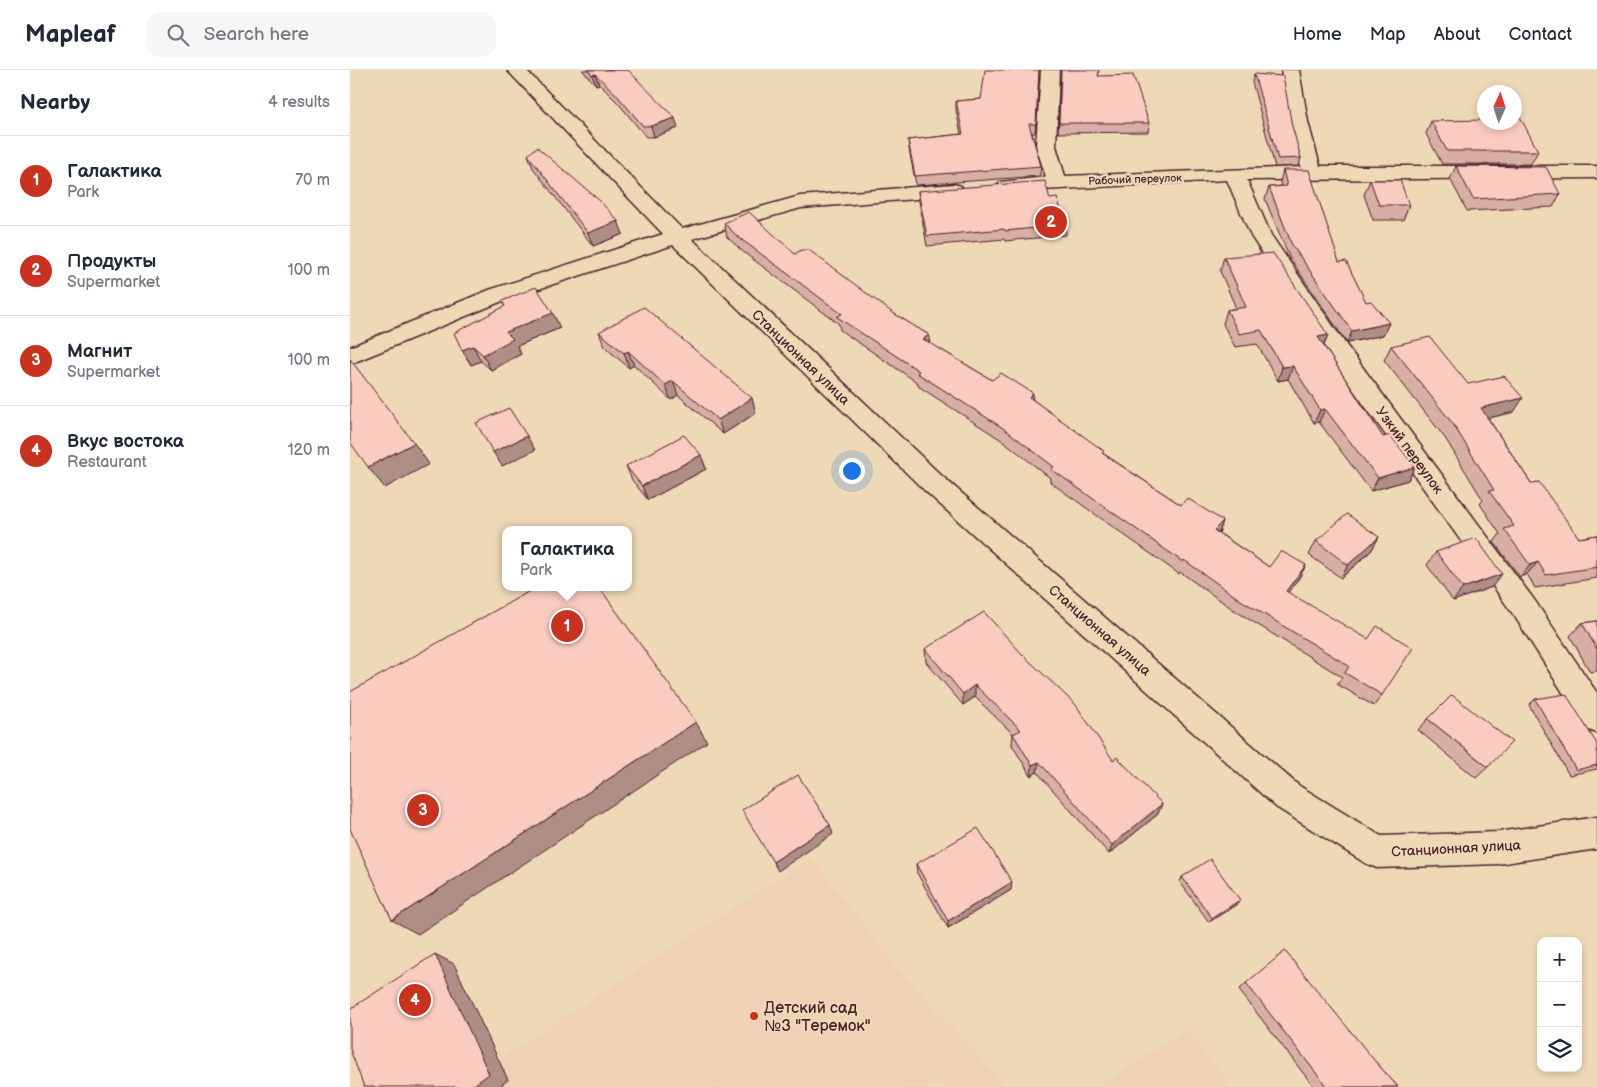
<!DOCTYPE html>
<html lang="en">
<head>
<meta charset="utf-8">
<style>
  :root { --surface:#fff; --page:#f6f6f7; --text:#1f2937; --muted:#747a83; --line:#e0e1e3; --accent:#c8321e }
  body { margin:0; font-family:"Balsamiq Sans",sans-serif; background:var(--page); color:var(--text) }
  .controls { position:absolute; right:15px; bottom:15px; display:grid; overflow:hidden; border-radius:10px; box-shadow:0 2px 8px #0003 }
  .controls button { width:45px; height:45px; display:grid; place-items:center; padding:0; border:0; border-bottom:1px solid var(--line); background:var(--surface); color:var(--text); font:25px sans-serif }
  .compass { position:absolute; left:1127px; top:15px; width:45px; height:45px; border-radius:50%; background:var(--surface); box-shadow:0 2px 8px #0003; rotate:3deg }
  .you { position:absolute; left:501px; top:400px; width:18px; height:18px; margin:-12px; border:4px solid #fff; border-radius:50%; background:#1a73e8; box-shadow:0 0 0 8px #1a73e833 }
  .badge { display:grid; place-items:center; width:32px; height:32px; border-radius:50%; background:var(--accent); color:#fff; font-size:16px; font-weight:700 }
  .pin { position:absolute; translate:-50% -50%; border:2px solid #fff; box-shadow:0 1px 5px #0006 }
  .popup { position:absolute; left:152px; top:456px; width:130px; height:65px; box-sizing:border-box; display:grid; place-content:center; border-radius:10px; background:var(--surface); filter:drop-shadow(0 1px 4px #0005); font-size:16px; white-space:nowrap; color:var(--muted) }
  .popup b { font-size:19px; color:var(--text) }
  .popup::after { content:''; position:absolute; left:50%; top:100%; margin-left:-10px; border:10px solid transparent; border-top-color:var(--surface) }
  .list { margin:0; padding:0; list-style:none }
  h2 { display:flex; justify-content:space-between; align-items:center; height:65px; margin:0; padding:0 20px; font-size:21px }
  h2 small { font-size:16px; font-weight:400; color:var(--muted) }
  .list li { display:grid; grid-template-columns:32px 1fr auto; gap:15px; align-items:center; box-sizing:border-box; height:90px; padding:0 20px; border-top:1px solid var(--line) }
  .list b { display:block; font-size:19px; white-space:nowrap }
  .list p { margin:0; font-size:16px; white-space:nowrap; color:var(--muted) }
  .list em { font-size:16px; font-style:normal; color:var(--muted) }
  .icon { flex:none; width:28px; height:28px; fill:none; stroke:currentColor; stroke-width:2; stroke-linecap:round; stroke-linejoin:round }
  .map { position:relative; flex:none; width:1247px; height:1017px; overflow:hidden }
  header { display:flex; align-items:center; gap:30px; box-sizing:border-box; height:70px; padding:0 25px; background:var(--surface); border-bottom:1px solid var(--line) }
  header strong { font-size:24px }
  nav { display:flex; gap:28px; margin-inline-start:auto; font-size:18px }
  .search { width:350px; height:45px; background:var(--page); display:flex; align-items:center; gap:12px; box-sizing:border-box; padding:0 18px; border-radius:15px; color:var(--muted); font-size:19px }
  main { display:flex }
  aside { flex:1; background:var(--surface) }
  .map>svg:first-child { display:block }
</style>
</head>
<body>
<header>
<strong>Mapleaf</strong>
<div class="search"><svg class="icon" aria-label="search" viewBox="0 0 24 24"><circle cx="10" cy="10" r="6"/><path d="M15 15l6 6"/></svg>Search here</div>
<nav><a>Home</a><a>Map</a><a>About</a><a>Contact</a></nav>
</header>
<main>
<aside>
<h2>Nearby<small>4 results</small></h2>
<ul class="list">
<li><span class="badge">1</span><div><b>Галактика</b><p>Park</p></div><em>70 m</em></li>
<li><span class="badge">2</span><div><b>Продукты</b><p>Supermarket</p></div><em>100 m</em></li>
<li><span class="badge">3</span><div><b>Магнит</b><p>Supermarket</p></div><em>100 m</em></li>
<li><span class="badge">4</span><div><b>Вкус востока</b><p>Restaurant</p></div><em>120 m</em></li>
</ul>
</aside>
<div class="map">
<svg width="1247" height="1017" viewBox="0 0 1247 1017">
  <rect width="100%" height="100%" fill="#eed9b7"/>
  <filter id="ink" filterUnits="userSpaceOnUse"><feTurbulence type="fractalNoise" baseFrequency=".02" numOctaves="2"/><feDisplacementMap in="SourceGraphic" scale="10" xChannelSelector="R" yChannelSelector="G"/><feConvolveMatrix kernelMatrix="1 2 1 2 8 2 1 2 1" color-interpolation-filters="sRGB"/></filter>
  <g filter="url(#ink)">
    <!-- built -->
    <g fill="#efd1b6">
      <path d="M 461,788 L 550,901 L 657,1017 L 148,1017 L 148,990 Z"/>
      <path d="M 836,960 L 883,1017 L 747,1017 Z"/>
    </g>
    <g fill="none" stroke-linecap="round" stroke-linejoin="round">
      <!-- minor casing -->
      <g stroke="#4a1f2b" stroke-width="3">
        <g id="minor">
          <path d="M 157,0 L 176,0 L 332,159 L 450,126 L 604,114 L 611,116 L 614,120 L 611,124 L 604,126 L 451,138 L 342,169 L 592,406 L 948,715 L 1031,766 L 1148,762 L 1247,747 L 1247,779 L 1148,794 L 1027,798 L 1015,793 L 926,737 L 574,420 L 323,175 L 155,230 L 0,294 L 0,277 L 139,220 L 313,164 Z"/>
          <path d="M 691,0 L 709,0 L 706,76 L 715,106 L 951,97 L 939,52 L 931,0 L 949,0 L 958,52 L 970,96 L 1247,96 L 1247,108 L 897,110 L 921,165 L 994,272 L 1185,531 L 1247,623 L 1247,663 L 1236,659 L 1165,547 L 978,284 L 901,166 L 877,110 L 657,122 L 650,120 L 647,116 L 650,112 L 696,107 L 686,76 Z"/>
        </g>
      </g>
      <!-- minor -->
      <use href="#minor" fill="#eed9b7" fill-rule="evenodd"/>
    </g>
    <!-- wall -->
    <g fill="#d7afa4" stroke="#4a1f2b">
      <path d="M 232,0 L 278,0 L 328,58 L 304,67 L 296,67 L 268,33 L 249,14 L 246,15 Z"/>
      <path d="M 689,0 L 685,63 L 682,63 L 691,96 L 690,106 L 566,115 L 559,79 L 558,70 L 611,64 L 606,40 L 606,31 L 631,29 Z"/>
      <path d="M 711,0 L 749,6 L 799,53 L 798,62 L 708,63 Z"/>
      <path d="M 904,4 L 951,88 L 949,96 L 925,97 L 902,12 Z"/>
      <path d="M 1081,51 L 1188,81 L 1181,94 L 1092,94 L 1076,64 Z"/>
      <path d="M 178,85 L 273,164 L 243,176 L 183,98 Z"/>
      <path d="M 1106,96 L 1210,124 L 1203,137 L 1117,141 L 1100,109 Z"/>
      <path d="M 933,100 L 989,192 L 1016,232 L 1039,253 L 1033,265 L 997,273 L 939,187 L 915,129 L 919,117 L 931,116 L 930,112 Z"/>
      <path d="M 1020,110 L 1059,135 L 1053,150 L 1023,150 L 1014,125 Z"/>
      <path d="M 568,121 L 700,129 L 716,155 L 716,165 L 655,171 L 654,169 L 577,176 L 569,131 Z"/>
      <path d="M 374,153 L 445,184 L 579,265 L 580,273 L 642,310 L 682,329 L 754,384 L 831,435 L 873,451 L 869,463 L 919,497 L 956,495 L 949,508 L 938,522 L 1032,625 L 1024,636 L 987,614 L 992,607 L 884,540 L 830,502 L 829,504 L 700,412 L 700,408 L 656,373 L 568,316 L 568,313 L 490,260 L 489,254 L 392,181 L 377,167 Z"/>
      <path d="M 874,187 L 978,265 L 974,276 L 1033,367 L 1065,397 L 1058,410 L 1021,421 L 969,352 L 964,353 L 938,309 L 928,311 L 907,274 L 885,277 L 873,254 L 877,240 L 886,238 L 870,201 Z"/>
      <path d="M 152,231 L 210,258 L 167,276 L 171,284 L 141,300 L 131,291 L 121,295 L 112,280 L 155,236 Z"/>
      <path d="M 249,262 L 406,343 L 373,364 L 328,325 L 321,330 L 284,295 L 279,298 L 255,277 Z"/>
      <path d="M 1041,276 L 1118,314 L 1164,342 L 1138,348 L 1181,413 L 1229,468 L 1247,465 L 1247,508 L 1185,518 L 1177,504 L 1170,507 L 1144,472 L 1150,464 L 1130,434 L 1133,430 L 1095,368 L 1034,290 Z"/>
      <path d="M 351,385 L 356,399 L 298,430 L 282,410 L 276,396 Z"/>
      <path d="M 1029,467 L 1021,481 L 991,508 L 959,485 L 966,471 Z"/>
      <path d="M 1086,482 L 1142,517 L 1103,531 L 1077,495 Z"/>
      <path d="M 1247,551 L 1247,601 L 1240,602 L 1220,566 L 1232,553 Z"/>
      <path d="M 575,579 L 763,690 L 808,744 L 759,784 L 687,702 L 681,706 L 662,675 L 663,664 L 625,627 L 613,635 L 576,592 Z"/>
      <path d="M 1185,629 L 1247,674 L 1247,699 L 1219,705 L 1179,635 Z"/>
      <path d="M 1078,649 L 1138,697 L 1126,708 L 1068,660 Z"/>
      <path d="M 566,794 L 661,820 L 598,858 L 567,803 Z"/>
      <path d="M 832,807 L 887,834 L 859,852 L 830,812 Z"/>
      <path d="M 896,913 L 1024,990 L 1048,1017 L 964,1017 L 889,920 Z"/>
    </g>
    <!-- shaded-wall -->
    <g fill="#af8e86" stroke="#4a1f2b">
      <path d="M 245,4 L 249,14 L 246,15 L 242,5 Z"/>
      <path d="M 325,48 L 328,58 L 304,67 L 301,56 Z"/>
      <path d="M 268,151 L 273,164 L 243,176 L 238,163 Z"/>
      <path d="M 203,243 L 210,258 L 167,276 L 171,284 L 141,300 L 133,285 L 156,262 Z"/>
      <path d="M 1039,253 L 1033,265 L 997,273 L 1002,261 Z"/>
      <path d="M 579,265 L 580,278 L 573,269 Z"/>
      <path d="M 978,265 L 972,279 L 968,267 Z"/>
      <path d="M 123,276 L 131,291 L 121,295 L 112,280 Z"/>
      <path d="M 278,281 L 284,295 L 279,298 L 274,283 Z"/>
      <path d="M 943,296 L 938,309 L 928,311 L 932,297 Z"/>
      <path d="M 323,311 L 328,325 L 321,330 L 315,315 Z"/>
      <path d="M 683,323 L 682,337 L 679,327 Z"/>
      <path d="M 402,328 L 406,343 L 373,364 L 368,350 Z"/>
      <path d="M 1173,328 L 1164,342 L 1122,352 L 1131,338 Z"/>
      <path d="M 975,339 L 969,352 L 964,353 L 970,340 Z"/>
      <path d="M 177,366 L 185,380 L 152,396 L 143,382 Z"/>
      <path d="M 64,373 L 79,394 L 35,418 L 18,397 Z"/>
      <path d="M 351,385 L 356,399 L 298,430 L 292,416 Z"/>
      <path d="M 1065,397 L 1058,410 L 1021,421 L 1028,408 Z"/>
      <path d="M 873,451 L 869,463 L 864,460 Z"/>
      <path d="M 1029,467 L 1021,481 L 991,508 L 998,495 Z"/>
      <path d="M 1188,492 L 1177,504 L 1170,507 L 1180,495 Z"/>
      <path d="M 956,495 L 949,508 L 930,533 L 936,521 Z"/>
      <path d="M 1152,504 L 1142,517 L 1103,531 L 1113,518 Z"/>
      <path d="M 625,615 L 625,627 L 613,635 L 613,624 Z"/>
      <path d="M 346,652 L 357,672 L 68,864 L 42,850 Z"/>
      <path d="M 689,692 L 687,702 L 681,706 L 682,695 Z"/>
      <path d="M 812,734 L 808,744 L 759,784 L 762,775 Z"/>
      <path d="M 480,755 L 483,764 L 428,801 L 423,792 Z"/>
      <path d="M 662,812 L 661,820 L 598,858 L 598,851 Z"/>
      <path d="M 890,830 L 887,834 L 859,852 L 862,848 Z"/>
      <path d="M 85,884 L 104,894 L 158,1010 L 148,1017 L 121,1017 Z"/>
    </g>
    <!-- building -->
    <g fill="#facbbf" stroke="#4a1f2b">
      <path d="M 238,0 L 278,0 L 325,48 L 301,56 L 293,56 L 265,23 L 245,4 L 242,5 Z"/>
      <path d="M 635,0 L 689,0 L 686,54 L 679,54 L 691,96 L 565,106 L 558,70 L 613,64 L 606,31 L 631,29 Z"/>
      <path d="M 711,0 L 749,0 L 748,6 L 783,5 L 799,53 L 709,53 Z"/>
      <path d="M 904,4 L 933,6 L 942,56 L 951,88 L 928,89 Z"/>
      <path d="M 1164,43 L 1168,43 L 1188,81 L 1097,81 L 1081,51 L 1134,50 L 1134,52 L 1164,52 Z"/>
      <path d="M 187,77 L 250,131 L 268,151 L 238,163 L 178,85 Z"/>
      <path d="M 1106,96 L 1196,97 L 1210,124 L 1123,129 Z"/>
      <path d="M 933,100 L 959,100 L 989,192 L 996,191 L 1016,232 L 1021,231 L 1039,253 L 1002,261 L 942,175 L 919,117 L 937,116 Z"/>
      <path d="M 1020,110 L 1050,110 L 1059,135 L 1029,135 Z"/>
      <path d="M 695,111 L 700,129 L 707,128 L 716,155 L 655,161 L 654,159 L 577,166 L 568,121 Z"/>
      <path d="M 399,142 L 445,184 L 451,180 L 459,180 L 543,243 L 579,265 L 573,269 L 642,310 L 651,303 L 683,323 L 679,327 L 754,381 L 752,383 L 831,435 L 837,428 L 873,451 L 864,460 L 919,497 L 931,481 L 956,495 L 936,521 L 1018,569 L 1027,556 L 1063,578 L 1032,625 L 995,603 L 999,596 L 889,529 L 834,490 L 833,492 L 701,399 L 704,397 L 656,360 L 567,303 L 569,301 L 487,247 L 492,244 L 388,167 L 374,153 Z"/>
      <path d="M 923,183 L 978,265 L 968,267 L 1033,367 L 1040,365 L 1065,397 L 1028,408 L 975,339 L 970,340 L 943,296 L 932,297 L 911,260 L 889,264 L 877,240 L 896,237 L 874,187 Z"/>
      <path d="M 186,217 L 203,243 L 156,262 L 163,269 L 133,285 L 123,276 L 112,280 L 104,263 L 155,236 L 152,231 Z"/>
      <path d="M 294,237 L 402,328 L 368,350 L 323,311 L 315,315 L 278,281 L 274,283 L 249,262 Z"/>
      <path d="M 1080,267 L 1118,314 L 1154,306 L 1173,328 L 1131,338 L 1181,413 L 1189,412 L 1229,468 L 1247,465 L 1247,497 L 1196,505 L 1188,492 L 1180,495 L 1154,459 L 1164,456 L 1139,421 L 1144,420 L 1103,354 L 1041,276 Z"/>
      <path d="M 0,289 L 64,373 L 18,397 L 0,372 Z"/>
      <path d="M 159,338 L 177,366 L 143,382 L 126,353 Z"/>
      <path d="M 334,365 L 351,385 L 292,416 L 276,396 Z"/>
      <path d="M 997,444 L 1029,467 L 998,495 L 966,471 Z"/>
      <path d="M 1126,468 L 1152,504 L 1113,518 L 1086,482 Z"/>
      <path d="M 187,517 L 249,517 L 346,652 L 42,850 L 0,759 L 0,622 Z"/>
      <path d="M 634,542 L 673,585 L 726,635 L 763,690 L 767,687 L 812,734 L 762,775 L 689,692 L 682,695 L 663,664 L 671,660 L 625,615 L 613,624 L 575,579 Z"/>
      <path d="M 1247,551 L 1247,579 L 1232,553 Z"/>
      <path d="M 1216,624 L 1247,674 L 1247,695 L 1226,700 L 1185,629 Z"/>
      <path d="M 1102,625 L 1162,672 L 1138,697 L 1078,649 Z"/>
      <path d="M 448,705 L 480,755 L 423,792 L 392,740 Z"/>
      <path d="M 628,758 L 662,812 L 598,851 L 566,794 Z"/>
      <path d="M 860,789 L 890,830 L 862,848 L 832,807 Z"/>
      <path d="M 935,881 L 1024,990 L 1048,1017 L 977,1017 L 896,913 Z"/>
      <path d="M 85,884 L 139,1004 L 121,1017 L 14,1017 L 0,979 L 0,939 Z"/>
    </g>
  </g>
  <!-- markers -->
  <circle fill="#c8321e" stroke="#eed9b7" stroke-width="2" cx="404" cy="946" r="5"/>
  <g text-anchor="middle" stroke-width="4.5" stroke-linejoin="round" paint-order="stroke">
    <!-- far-street labels -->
    <g font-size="11" fill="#4a1f2b" stroke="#eed9b7">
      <text transform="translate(785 109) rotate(-2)" y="4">Рабочий переулок</text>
    </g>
    <!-- street labels -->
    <g font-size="14" fill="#4a1f2b" stroke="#eed9b7">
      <text transform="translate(451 287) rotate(44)" y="5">Станционная улица</text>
      <text transform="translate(1060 380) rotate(54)" y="5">Узкий переулок</text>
      <text transform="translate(750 560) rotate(41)" y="5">Станционная улица</text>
      <text transform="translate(1106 778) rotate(-3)" y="5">Станционная улица</text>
    </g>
    <!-- near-poi labels -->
    <g font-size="16" fill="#4a1f2b" stroke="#eed9b7" text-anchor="start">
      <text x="414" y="943">Детский сад<tspan x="414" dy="18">№3 "Теремок"</tspan></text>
    </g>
  </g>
</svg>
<div class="controls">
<button>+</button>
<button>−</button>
<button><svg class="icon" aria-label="layers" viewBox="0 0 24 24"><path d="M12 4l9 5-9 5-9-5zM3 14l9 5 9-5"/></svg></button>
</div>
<svg class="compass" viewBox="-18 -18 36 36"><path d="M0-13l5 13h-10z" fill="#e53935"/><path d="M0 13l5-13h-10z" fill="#747a83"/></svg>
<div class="you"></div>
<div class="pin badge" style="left:217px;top:556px">1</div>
<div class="popup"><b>Галактика</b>Park</div>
<div class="pin badge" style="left:701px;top:152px">2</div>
<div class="pin badge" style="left:73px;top:740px">3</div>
<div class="pin badge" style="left:65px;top:930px">4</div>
</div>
</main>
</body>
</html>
